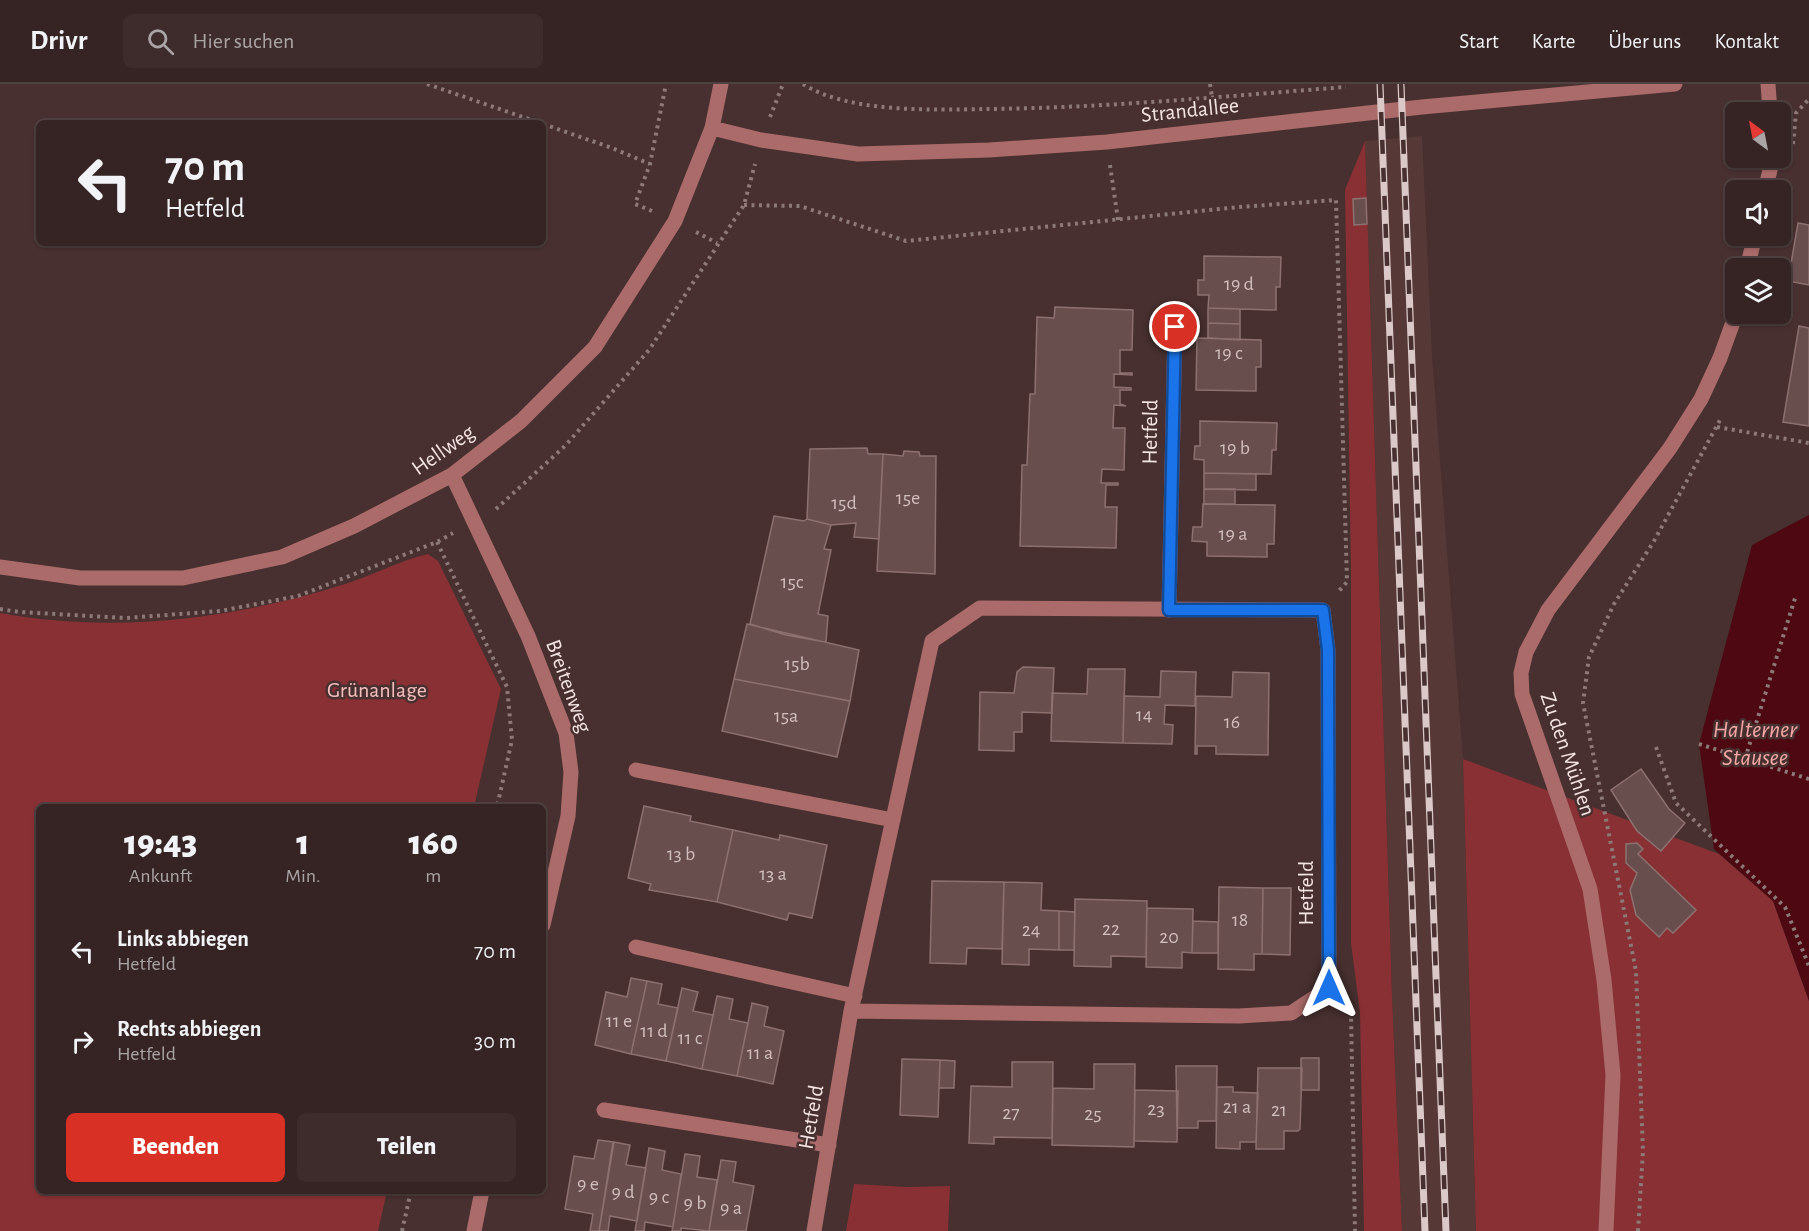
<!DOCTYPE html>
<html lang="de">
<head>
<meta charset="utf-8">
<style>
  body { margin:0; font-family:"Alegreya Sans",sans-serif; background:#3d2c2b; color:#f1f3f6; height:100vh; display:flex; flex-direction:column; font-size:22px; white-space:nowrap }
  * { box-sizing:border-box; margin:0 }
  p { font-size:20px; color:#aaa4a6 }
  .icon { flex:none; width:33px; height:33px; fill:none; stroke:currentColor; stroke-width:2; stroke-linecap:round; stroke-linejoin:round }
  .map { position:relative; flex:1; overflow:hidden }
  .sheet { position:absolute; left:36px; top:720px; width:510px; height:390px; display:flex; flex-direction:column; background:#352423; border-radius:9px; box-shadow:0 2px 4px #0004,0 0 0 2px #4f4141 }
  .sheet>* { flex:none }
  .banner { position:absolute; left:36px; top:36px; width:510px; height:126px; border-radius:9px; box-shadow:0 2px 4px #0004,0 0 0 2px #4f4141; background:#352423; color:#f1f3f6; overflow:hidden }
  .needle { width:39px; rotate:328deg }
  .tools { position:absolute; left:1725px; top:18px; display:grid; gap:12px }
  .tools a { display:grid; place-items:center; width:66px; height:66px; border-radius:9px; background:#352423; box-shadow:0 2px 4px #0004,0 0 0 2px #4f4141; font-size:30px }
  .pin { position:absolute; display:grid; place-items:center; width:51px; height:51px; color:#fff; margin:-26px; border:3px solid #fff; border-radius:50%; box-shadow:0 2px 6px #0007 }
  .me { position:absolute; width:66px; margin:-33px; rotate:0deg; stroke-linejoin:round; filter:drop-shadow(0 0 4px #0008) }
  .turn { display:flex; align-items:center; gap:21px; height:126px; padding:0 30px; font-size:27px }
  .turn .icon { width:78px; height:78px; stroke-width:2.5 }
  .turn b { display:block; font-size:42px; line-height:51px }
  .eta { display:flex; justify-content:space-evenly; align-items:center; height:102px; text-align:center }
  .eta b { font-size:36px; font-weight:800; line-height:42px }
  .primary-button { display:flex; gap:12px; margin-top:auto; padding:12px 30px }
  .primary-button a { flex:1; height:69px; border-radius:9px; background:#d93025; color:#fff; font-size:24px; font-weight:800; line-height:69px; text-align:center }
  .primary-button a+a { background:#3d2c2b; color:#f1f3f6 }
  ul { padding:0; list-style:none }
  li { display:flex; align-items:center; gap:18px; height:90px; padding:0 30px }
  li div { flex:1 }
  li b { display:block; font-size:22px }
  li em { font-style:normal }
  header { display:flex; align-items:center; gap:36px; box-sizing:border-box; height:84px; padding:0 30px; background:#352423; border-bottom:2px solid #4f4141 }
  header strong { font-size:28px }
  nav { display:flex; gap:33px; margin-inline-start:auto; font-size:21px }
  .search { width:420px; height:54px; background:#3d2c2b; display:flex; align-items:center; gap:15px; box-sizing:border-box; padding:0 21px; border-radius:9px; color:#aaa4a6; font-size:22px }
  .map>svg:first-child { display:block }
  .built { fill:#563837 }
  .green { fill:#883034 }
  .water { fill:#4d0811 }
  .building { fill:#684e4d; stroke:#8d7170; stroke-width:1.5 }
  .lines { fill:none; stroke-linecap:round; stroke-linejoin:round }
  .path { stroke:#8d7978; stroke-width:4; stroke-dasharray:3 4.5; stroke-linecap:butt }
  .minor { stroke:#ab6b6a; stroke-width:15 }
  .rail-casing { stroke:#dac9c8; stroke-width:7 }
  .rail { stroke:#47302f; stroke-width:4.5; stroke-dasharray:14; stroke-linecap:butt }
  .route-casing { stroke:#114b97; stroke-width:15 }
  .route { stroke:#1a73e8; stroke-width:10 }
  .labels { text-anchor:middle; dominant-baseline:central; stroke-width:5; stroke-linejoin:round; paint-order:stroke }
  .number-label { font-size:20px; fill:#d1bebe }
  .street-label { font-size:22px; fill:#f4e4e3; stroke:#47302f }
  .park-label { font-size:22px; fill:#f4bfbd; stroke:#47302f }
  .water-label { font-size:24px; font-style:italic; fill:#f5a7a5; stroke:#47302f }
</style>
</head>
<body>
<header>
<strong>Drivr</strong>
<div class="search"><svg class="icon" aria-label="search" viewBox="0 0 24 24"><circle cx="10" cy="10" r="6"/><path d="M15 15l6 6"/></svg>Hier suchen</div>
<nav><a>Start</a><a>Karte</a><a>Über uns</a><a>Kontakt</a></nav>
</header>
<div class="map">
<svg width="1809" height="1147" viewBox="0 0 1809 1147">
  <rect width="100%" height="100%" fill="#47302f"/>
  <path class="built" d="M1422 52 1432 272 1463 675 1476 1147H1402L1392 912 1365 57Z"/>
  <path class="green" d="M1365 57 1392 912 1402 1147H1364L1360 929 1351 859V490L1345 106Z
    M428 470 438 477 501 605 474 723H39V1107H387L378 1147H0V529C114 550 233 535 342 501 372 492 398 477 428 470Z
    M1463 675 1719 770 1773 817 1809 917V1147H1476Z
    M854 1100 907 1103 950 1102 948 1147H846Z"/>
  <path class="water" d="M1809 431V917L1773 817 1714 765 1699 660 1752 461Z"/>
  <path class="building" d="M1366 114 1367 140 1354 141 1353 115Z
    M1798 139 1809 141V201L1788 197Z
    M1204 172 1281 173 1280 203H1276V226L1208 224 1209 211H1198V196H1204Z
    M1055 223 1133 226 1132 266H1120V289H1132V291L1114 290V303L1131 304V306H1120V320L1126 322 1114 321 1113 344H1125L1124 386 1102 385 1101 399H1118V401H1106L1105 423H1117L1116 464 1020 462 1022 381H1027L1030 310H1035L1037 233 1054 234Z
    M1208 224 1240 225V240L1208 239Z
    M1208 239 1240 240V256L1208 254Z
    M1799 242 1809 244V342L1783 338Z
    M1197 254 1261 256V283H1256V307L1196 306Z
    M1200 337 1277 339 1276 366H1272L1271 390 1204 389V376L1194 375 1195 362H1200Z
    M867 364 868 370H883L879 455 854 453 856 439 831 441 807 435 810 365Z
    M904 367 919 368 920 372H936L935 490 877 487 883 370 903 372Z
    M1204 389 1256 390V406L1204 405Z
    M1204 405H1235V420H1204Z
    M1203 420 1275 421 1274 460H1267V473L1207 472V458L1192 457 1193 443H1202Z
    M774 432 804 437 807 435 831 441 824 465 831 466 818 530 828 532 826 558 786 551 750 540Z
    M747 540 859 566 850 617 734 595Z
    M1023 583 1054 584 1052 629 1022 628V648H1014V667L979 666 980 608 1014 609 1017 588Z
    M1088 585H1125L1123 659 1051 657 1052 609 1087 610Z
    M1161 587 1196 588 1195 622 1165 621 1164 640 1173 641 1172 660 1123 659 1124 612 1160 613Z
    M1233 588 1269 589 1268 671 1216 670V662H1197V670H1195L1196 612 1232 613Z
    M734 595 850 617 837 673 722 647Z
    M1641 685 1669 725 1685 739 1661 767 1637 747 1611 706Z
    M644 722 691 732 690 737 733 746 717 818 649 806 651 800 628 794Z
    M733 746 779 756 780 751 827 761 812 834 789 829 787 836 717 818Z
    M1637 759 1643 765 1638 770 1696 826 1673 849 1667 844 1659 853 1636 831 1630 806 1637 789 1626 779V760Z
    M932 797 1004 798 1002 865 967 864 966 880 930 879Z
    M1004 798 1042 799 1041 826 1059 827V866L1029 865V881L1002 880Z
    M1219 803 1263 804 1262 870H1254V886L1218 885Z
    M1263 804H1291L1290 871 1262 870Z
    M1075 815 1147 817 1146 873 1111 872V883L1074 882Z
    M1147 824 1193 825 1192 869 1182 868V884L1146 883Z
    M1059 827 1075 828 1074 866H1059Z
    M1193 837 1218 838V869H1192Z
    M631 894 647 897 631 970 595 961 606 908 627 913Z
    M647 897 662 900 658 920 678 924 666 977 631 970Z
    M682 904 698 908 693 927 713 931 702 985 666 977Z
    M717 912 733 915 729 935 748 939 737 992 702 985Z
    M752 919 768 923 764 942 784 947 773 1000 737 992Z
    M1301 974H1319V1006H1301Z
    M902 975 940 976 938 1033 900 1031Z
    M940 976 955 977 954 1004H939Z
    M1012 978H1053L1052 1054 994 1053V1060L969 1059 971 1002 1012 1003Z
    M1094 980H1135L1134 1063 1052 1061 1053 1004 1094 1005Z
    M1176 982H1217L1216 1037H1198V1044H1177Z
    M1258 984H1302L1300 1045 1298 1047H1284V1065H1256Z
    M1217 1003H1233V1008L1258 1009 1256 1058H1240V1065L1216 1064Z
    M1135 1006 1178 1007 1177 1058 1134 1057Z
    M598 1056 613 1058 599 1147H590L593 1130 565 1125 574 1072 594 1075Z
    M614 1058 630 1061 626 1081 646 1084 637 1137 610 1132 608 1147H599Z
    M649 1064 665 1067 662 1086 681 1090 673 1143 645 1138 644 1147H635Z
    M685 1070 700 1072 697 1093 717 1096 709 1147 681 1144V1147H672Z
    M721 1076 736 1078 733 1098 754 1102 746 1147H709Z"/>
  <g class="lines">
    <path class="path" d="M427 0 540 39
      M803 0C848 29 932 26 986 25 1106 24 1226 12 1346 3
      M1210 0 1212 13
      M770 33 783 0
      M543 40 612 64 650 80
      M1793 60 1796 29 1809 15
      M1110 81 1118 136
      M744 121 800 122 906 157 1239 123 1336 116 1347 498 1339 507
      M652 127 635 120 650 80 666 0
      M696 148 717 159
      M1717 343 1809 359
      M496 425 565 362 649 266 744 121 755 80
      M437 458 507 603 512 656 497 723
      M0 525 19 528 126 534 220 527 298 512 437 458 453 449
      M1699 660 1809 695
      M1656 663 1676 719 1785 823 1809 882
      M1745 675 1796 511
      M1345 922 1351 929 1355 1147
      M402 1147 411 1107
      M1638 1147 1643 1067 1636 887 1583 619 1589 573 1614 520 1654 457 1720 336"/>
    <path class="minor" d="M1768 0 1770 28
      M712 44 761 56 858 70 989 66 1107 58 1422 23 1675 0
      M1765 106 1773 74
      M1747 184 1755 152
      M452 391 528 552 566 649 571 688 568 732 543 841
      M0 483 80 494H183L282 473 354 442 452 391 521 337 595 263 675 137 712 44 721 0
      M1169 526 1175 243
      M636 686 893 736
      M636 863 855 912
      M604 1026 829 1061
      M474 1147 482 1107
      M814 1147 851 927 932 557 980 524 1323 526 1328 566 1329 904 1291 929 1239 932 851 927
      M1606 1147 1613 991 1604 896 1590 805 1522 610 1521 589 1526 568 1548 526 1670 364 1701 315 1720 274 1736 230"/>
    <g class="rail-casing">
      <path id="rail" d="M1380 0 1425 1147
        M1401 0 1446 1147"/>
    </g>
    <use href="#rail" class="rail"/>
  </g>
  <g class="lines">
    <g class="route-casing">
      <path id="route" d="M1175 243 1169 526H1323L1328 566 1329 904"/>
    </g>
    <use href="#route" class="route"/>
  </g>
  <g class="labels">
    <g class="number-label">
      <text x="1239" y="200">19 d</text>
      <text x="1229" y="269">19 c</text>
      <text x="1235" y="364">19 b</text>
      <text x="908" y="414">15e</text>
      <text x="844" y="419">15d</text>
      <text x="1233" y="450">19 a</text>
      <text x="792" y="498">15c</text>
      <text x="797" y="580">15b</text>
      <text x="1144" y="631">14</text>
      <text x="786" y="632">15a</text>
      <text x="1232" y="638">16</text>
      <text x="681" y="770">13 b</text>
      <text x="773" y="790">13 a</text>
      <text x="1240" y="836">18</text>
      <text x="1111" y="845">22</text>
      <text x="1031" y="846">24</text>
      <text x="1169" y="853">20</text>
      <text x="619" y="937">11 e</text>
      <text x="654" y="947">11 d</text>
      <text x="690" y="954">11 c</text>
      <text x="760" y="969">11 a</text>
      <text x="1237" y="1023">21 a</text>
      <text x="1156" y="1025">23</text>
      <text x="1279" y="1026">21</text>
      <text x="1011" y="1029">27</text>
      <text x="1093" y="1030">25</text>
      <text x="588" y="1100">9 e</text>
      <text x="623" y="1108">9 d</text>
      <text x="659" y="1113">9 c</text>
      <text x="695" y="1119">9 b</text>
      <text x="731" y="1124">9 a</text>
    </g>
    <g class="street-label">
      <text transform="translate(1190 26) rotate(-6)">Strandallee</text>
      <text transform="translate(1150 348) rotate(-89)">Hetfeld</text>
      <text transform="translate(443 366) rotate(-35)">Hellweg</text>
      <text transform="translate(569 602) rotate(70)">Breitenweg</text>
      <text transform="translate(1568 670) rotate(71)">Zu den Mühlen</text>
      <text transform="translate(1306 809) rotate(-90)">Hetfeld</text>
      <text transform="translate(811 1033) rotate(-80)">Hetfeld</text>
    </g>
    <g class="park-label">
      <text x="377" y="606">Grünanlage</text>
    </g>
    <g class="water-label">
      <text x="1755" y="646">Halterner<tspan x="1755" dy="28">Stausee</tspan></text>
    </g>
  </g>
</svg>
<div class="tools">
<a><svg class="needle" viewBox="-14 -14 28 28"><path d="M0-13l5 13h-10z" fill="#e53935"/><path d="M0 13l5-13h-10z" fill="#aaa4a6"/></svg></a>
<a><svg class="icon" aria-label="sound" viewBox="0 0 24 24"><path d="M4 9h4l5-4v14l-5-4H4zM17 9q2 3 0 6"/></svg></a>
<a><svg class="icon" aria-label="layers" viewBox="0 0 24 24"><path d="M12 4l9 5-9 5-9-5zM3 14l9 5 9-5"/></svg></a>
</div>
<div class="pin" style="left:1175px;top:243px;background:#d93025"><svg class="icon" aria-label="arrive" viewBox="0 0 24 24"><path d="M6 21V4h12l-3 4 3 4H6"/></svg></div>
<svg class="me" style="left:1329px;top:904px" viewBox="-20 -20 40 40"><path d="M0-17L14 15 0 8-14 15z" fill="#1a73e8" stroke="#fff" stroke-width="4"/></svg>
<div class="banner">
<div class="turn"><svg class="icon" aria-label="left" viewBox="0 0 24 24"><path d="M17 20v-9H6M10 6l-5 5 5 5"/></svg><div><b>70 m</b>Hetfeld</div></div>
</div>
<section class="sheet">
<div class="eta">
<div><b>19:43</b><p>Ankunft</p></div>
<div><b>1</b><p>Min.</p></div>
<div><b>160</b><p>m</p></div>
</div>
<ul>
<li><svg class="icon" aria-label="left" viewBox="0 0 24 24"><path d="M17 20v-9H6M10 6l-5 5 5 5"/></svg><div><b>Links abbiegen</b><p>Hetfeld</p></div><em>70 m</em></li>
<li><svg class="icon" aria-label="right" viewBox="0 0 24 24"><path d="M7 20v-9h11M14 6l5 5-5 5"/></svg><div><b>Rechts abbiegen</b><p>Hetfeld</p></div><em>30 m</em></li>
</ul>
<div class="primary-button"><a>Beenden</a><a>Teilen</a></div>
</section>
</div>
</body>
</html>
